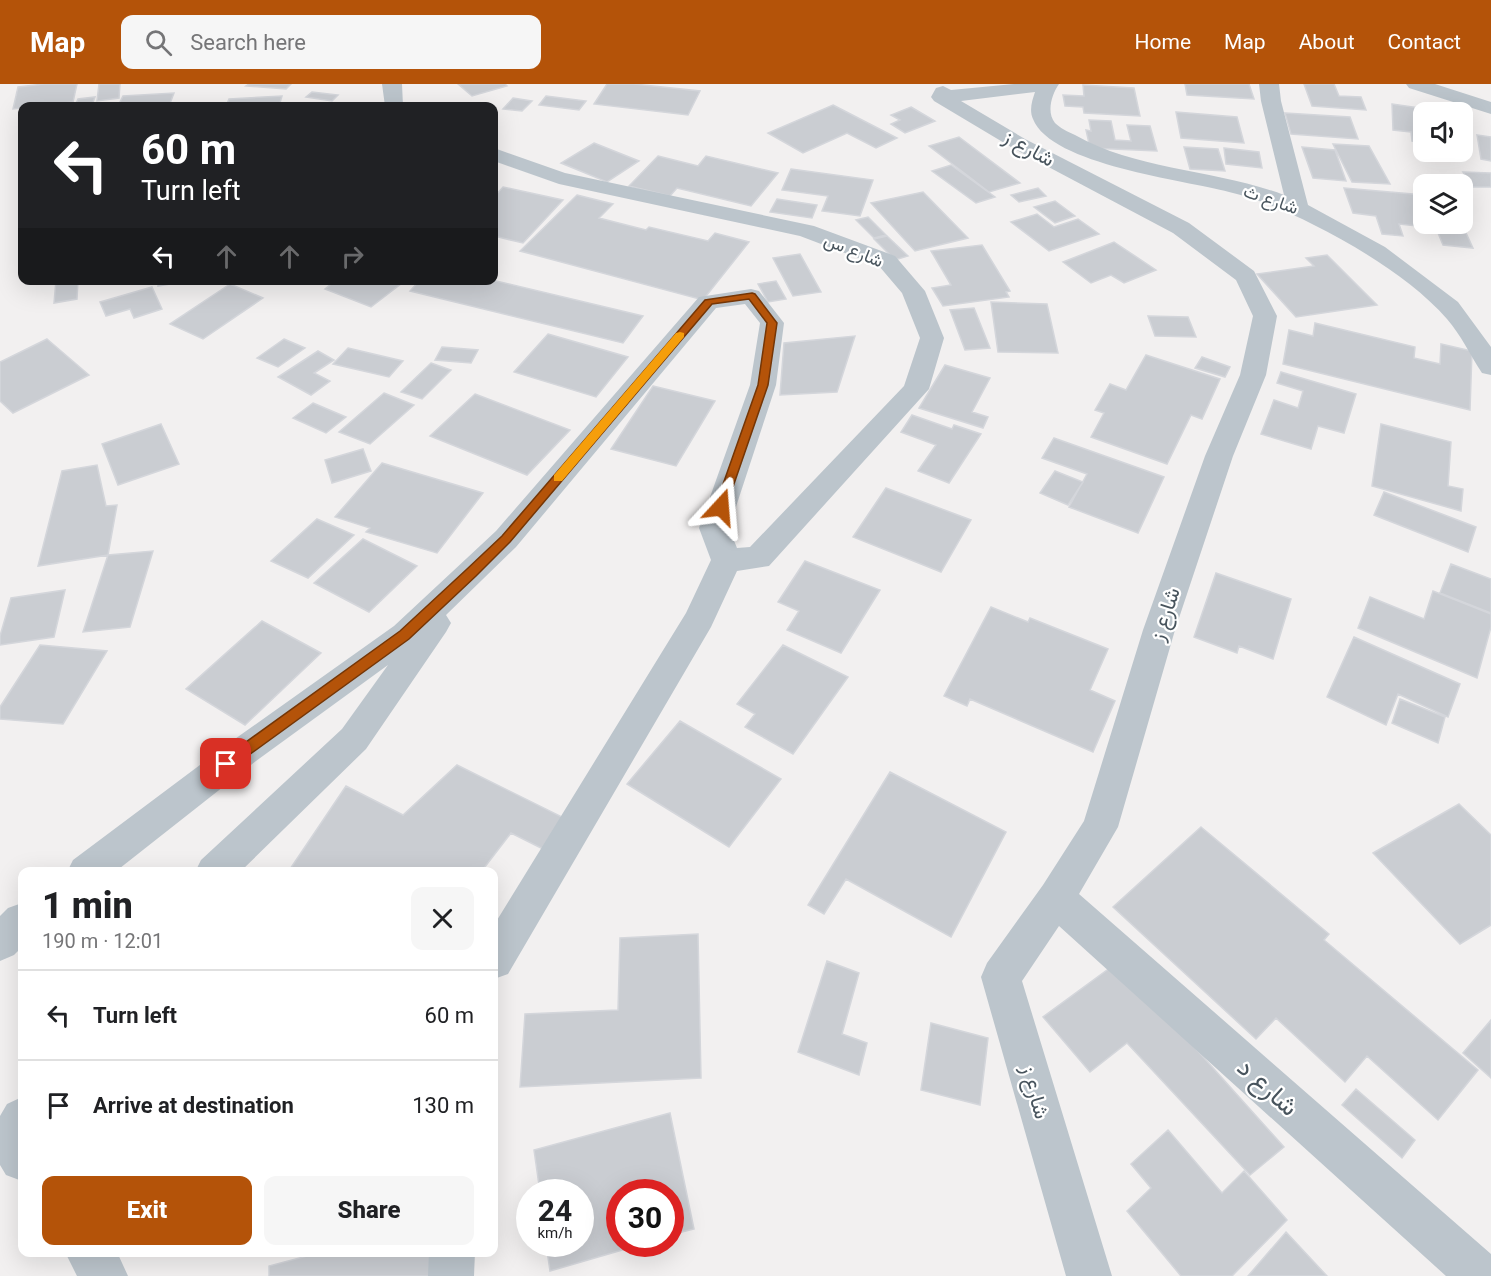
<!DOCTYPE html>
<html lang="en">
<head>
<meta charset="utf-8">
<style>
  body { margin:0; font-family:Roboto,Vazirmatn,sans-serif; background:#f6f6f6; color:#202124; height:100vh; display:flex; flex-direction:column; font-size:22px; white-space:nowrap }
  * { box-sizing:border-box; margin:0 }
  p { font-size:20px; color:#757577 }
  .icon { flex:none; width:33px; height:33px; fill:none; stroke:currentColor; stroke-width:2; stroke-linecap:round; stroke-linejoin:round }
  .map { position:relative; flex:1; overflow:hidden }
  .panel { position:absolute; left:18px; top:783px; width:480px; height:390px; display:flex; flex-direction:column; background:#fff; border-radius:12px; box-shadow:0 6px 24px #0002 }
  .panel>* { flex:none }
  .hud { position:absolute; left:18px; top:18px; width:480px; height:183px; border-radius:12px; box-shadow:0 6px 24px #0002; background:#202124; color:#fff; overflow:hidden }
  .controls { position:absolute; left:1413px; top:18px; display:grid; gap:12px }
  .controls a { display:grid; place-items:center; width:60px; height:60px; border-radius:12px; background:#fff; box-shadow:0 6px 24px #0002; font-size:30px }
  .speed { position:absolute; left:516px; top:1095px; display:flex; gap:12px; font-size:30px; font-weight:700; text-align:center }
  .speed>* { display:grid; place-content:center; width:78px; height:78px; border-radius:50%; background:#fff; box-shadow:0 6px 24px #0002; line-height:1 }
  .speed small { font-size:15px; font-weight:400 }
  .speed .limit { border:9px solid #d22; background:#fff; color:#111 }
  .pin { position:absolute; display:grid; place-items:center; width:51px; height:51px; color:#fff; margin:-26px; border-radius:12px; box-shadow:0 3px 9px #0006 }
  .me { position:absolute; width:66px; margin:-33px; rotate:19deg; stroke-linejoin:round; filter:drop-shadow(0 0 4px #0008) }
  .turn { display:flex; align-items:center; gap:21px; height:126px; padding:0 24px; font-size:27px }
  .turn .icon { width:78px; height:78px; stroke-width:2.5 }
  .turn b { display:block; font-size:42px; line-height:51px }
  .lanes { display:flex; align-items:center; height:57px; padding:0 24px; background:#0003; justify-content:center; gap:30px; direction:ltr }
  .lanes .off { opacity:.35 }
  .round { display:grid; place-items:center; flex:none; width:63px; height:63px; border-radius:12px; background:#f6f6f6 }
  .summary { display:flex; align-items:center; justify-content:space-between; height:102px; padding:0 24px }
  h1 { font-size:36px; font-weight:800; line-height:45px }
  .primary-button { display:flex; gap:12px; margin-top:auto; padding:12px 24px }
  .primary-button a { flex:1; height:69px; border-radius:12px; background:#b45309; color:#fff; font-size:24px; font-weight:800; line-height:69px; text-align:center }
  .primary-button a+a { background:#f6f6f6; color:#202124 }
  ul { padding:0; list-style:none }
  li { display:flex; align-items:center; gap:18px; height:90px; padding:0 24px; border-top:2px solid #e0e0e0 }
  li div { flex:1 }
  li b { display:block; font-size:22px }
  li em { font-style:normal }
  header { display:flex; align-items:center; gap:36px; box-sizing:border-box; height:84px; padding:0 30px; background:#b45309; color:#fff }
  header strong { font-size:28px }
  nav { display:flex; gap:33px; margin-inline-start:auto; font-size:21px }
  .search { width:420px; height:54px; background:#f6f6f6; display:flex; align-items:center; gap:15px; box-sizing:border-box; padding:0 21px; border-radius:12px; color:#757577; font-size:22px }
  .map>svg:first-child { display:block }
  .building { fill:#cacdd2; stroke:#d4d6db; stroke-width:1.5 }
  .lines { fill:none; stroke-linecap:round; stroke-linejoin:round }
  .minor { fill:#bcc5cc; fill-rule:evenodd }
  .route { fill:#b45309; stroke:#753606; stroke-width:1.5 }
  .slow { fill:#f59e0b }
  .labels { text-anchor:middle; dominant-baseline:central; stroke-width:4.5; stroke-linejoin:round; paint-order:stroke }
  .far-street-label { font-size:18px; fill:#48545d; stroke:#fff }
  .street-label { font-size:21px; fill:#48545d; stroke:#fff }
  .near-street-label { font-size:26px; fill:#48545d; stroke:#fff }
</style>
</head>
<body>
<header>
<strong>Map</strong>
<div class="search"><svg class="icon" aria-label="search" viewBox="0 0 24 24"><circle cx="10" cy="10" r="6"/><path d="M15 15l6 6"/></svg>Search here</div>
<nav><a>Home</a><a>Map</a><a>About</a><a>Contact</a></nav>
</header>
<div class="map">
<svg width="1491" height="1192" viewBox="0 0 1491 1192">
  <rect width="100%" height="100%" fill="#f2f0f0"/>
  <path class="building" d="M44 0H77L73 18 13 25 18 3Z
    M99 0H120L119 14 97 17Z
    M249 0H291L286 5 246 2Z
    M458 0H505L507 2 472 12Z
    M607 0H634L700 7 688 31 594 20Z
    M1185 0H1249L1254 15 1187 11Z
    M1304 0H1334L1339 12 1361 13 1366 26 1312 22Z
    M1083 1 1134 4 1140 32 1084 29 1083 23 1065 22 1063 11 1084 12Z
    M312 8 338 11 332 17 306 13Z
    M174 9 169 22H118L123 12Z
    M282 12 279 22H226L229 15Z
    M546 12 586 17 579 26 539 21Z
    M95 13 92 21 107 19 106 22H75L78 15Z
    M513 14 532 17 522 27 503 25Z
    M1392 20 1447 28H1424V59L1412 57 1411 48 1393 46Z
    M833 21 897 54 876 64 847 49 803 69 768 49Z
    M911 23 935 37 905 49 891 40 900 36 891 31Z
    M1176 28 1237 33 1244 59 1181 54Z
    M1285 29 1350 33 1358 55 1291 50Z
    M1089 36 1111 37 1115 56 1131 57 1127 41 1150 42 1157 67 1090 64 1086 46 1091 47Z
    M1477 51 1491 53V77L1481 75Z
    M959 53 1020 99 989 108 929 62Z
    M594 59 639 77 607 98 561 79Z
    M1333 60 1369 62 1390 100 1352 98Z
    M1184 63 1218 65 1225 87 1190 85Z
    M1302 63 1335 66 1346 97 1313 94Z
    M1224 64 1259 68 1262 84 1226 80Z
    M658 72 698 82 706 72 778 89 751 122 677 104 670 112 629 102Z
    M951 81 995 113 976 119 932 87Z
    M791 85 873 96 860 132 822 127 828 112 782 106Z
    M1463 88 1491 89V103H1473Z
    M503 103 563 116 523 159 494 152V113Z
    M1038 104 1046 112 1019 118 1011 111Z
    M1344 104 1424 111V140H1462L1473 164 1443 161 1436 144 1399 140 1403 152 1382 150 1376 132 1353 129Z
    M923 108 968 154 915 167 871 119Z
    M577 111 613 120 599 134 646 146 649 143 708 157 715 149 749 158 703 216 520 167Z
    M777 115 817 121 812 134 770 128Z
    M1055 117 1075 132 1055 139 1034 123Z
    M1037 130 1054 143 1078 135 1099 150 1049 167 1011 138Z
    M868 133 886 151 874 154 856 136Z
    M887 152 908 172 895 176 874 155Z
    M1114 158 1156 186 1124 199 1111 191 1091 199 1063 178Z
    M982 161 1010 207 1006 208 1009 213 943 222 932 204 951 201 931 167Z
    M800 170 821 208 793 212 773 174Z
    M1327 171 1377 221 1296 233 1257 190 1314 182 1306 174Z
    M56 196H78L77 215 54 219Z
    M158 196H193L158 202Z
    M336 196H406L371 223 325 205Z
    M420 196H492L643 232 623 259 410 207Z
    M776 197 786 215 768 218 758 200Z
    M230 200 263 214 203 255 170 240Z
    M152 203 162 225 134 234 130 225 106 232 100 218Z
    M991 218 1047 220 1058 269 998 268Z
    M974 224 990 264 965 266 950 226Z
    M1148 232 1188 233 1196 253 1155 252Z
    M1315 239 1415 263 1414 274 1440 280 1441 260 1472 267 1470 326 1283 280 1289 246 1313 252Z
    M548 250 628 273 596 313 514 288Z
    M855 252 837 308 780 311 784 259Z
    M47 255 89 291 13 329 0 317V278Z
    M284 255 305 264 278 283 257 274Z
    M442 263 478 266 471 279 435 276Z
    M348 264 403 277 389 293 333 280Z
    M318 267 334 276 314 289 330 297 311 311 278 293Z
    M1146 271 1220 295 1202 335 1191 331 1167 380 1091 353 1104 329 1095 326 1110 300 1126 306Z
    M1202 273 1230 283 1225 293 1195 284Z
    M431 279 451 286 422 315 401 308Z
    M945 281 990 294 972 328 988 333 983 344 919 324Z
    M1281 288 1356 310 1344 349 1318 342 1311 365 1261 350 1274 316 1298 324 1303 307 1277 299Z
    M653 302 715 317 676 382 611 365Z
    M384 309 414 321 370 360 339 348Z
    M475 310 570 346 527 391 430 352Z
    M313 319 346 333 326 349 293 334Z
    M912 331 952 345 954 341 981 350 949 399 918 387 936 361 901 348Z
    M161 340 179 380 118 401 102 360Z
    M1381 340 1451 358 1448 402 1463 405 1461 427 1372 402Z
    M1054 354 1164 393 1138 449 1069 423 1087 390 1042 374Z
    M363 365 371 387 332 399 325 376Z
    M382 379 483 409 437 469 366 448 370 444 335 433Z
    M97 381 106 422 117 421 108 471 38 482 62 387Z
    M1055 387 1083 398 1068 421 1040 409Z
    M886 404 971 436 941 488 853 453Z
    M1384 408 1476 443 1468 468 1374 431Z
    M317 435 354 451 308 494 271 477Z
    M363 455 417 482 369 528 314 499Z
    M153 467 130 543 83 548 108 471Z
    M805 477 880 506 841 569 787 546 799 527 778 518Z
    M1451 480 1491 495V529L1440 509Z
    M1216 489 1291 515 1273 575 1239 562 1237 569 1194 553Z
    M65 506 54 553 0 561V552L11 514Z
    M1433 507 1491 530V543L1477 594 1358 544 1370 513 1424 535Z
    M991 523 1028 538 1030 534 1108 565 1090 606 1115 617 1093 668 970 615 967 622 944 612Z
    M262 537 321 569 245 641 186 605Z
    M1354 553 1460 600 1448 633 1398 610 1386 641 1327 613Z
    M40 561 107 567 63 640 0 635V623Z
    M783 561 848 593 793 670 745 643 755 630 737 620Z
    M1400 615 1445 633 1438 659 1392 639Z
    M680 637 781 695 729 763 627 700Z
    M457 681 570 737 549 768 511 749 481 788H288L346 702 403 731Z
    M890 688 1006 748 951 853 846 795 824 830 808 821Z
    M1459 720 1491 751V841L1460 860 1373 769Z
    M1201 743 1329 850 1324 856 1478 986 1438 1036 1367 972 1345 998 1276 934 1256 955 1113 823Z
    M698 850 701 994 520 1003 525 930 618 926 620 854Z
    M827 877 859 889 842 950 867 959 859 991 798 968Z
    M1118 878 1284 1063 1250 1091 1127 959 1090 988 1043 933Z
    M1491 936V994L1463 969Z
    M931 939 988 954 980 1021 921 1006Z
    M1356 1005 1415 1056 1402 1074 1342 1021Z
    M670 1029 694 1145 670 1151V1108H620V1160H643L550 1187 546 1160H580V1108H540L534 1066Z
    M1168 1046 1222 1109 1244 1087 1287 1136 1232 1192H1181L1127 1127 1151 1104 1131 1080Z
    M1286 1148 1327 1192H1248Z
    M322 1168H436L437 1192H269V1182Z"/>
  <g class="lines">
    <path class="minor" d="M382 0H402L403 22H385Z
      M1014 0H1059C1052 10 1046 28 1055 39 1060 44 1068 48 1075 51 1139 87 1215 85 1284 111L1261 17 1259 0H1279L1281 17 1308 121 1385 163 1458 218 1491 263V291L1482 289C1470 271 1461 251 1447 235 1414 197 1358 163 1314 141 1287 127 1258 115 1229 108 1185 96 1051 81 1033 35 1029 26 1032 17 1035 8L961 17 1025 55 1189 139 1254 187 1277 232 1266 291 1233 372 1175 546 1118 743 1079 810 1491 1170V1192H1446L1059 842 1022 897 1112 1192H1066L981 893 987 879 1043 801 1084 737 1143 546 1205 372 1240 291 1253 232 1236 196 1173 149 1011 63 934 17 931 13 936 4 943 2 951 6Z
      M1406 0H1435L1491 18V30L1409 4Z
      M494 64 565 89 814 142 895 172 925 207 944 254 929 305 769 482 737 487 711 543 508 890 494 895V841L686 529 711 476 699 444 750 301 760 239 745 220 716 224 516 463 446 531 451 539 446 548 366 665 240 788H195L201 776 342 645 388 581 256 677 115 788H67L73 776 232 657 394 542 496 447 699 213 751 205 759 207 784 239 776 301 729 444 737 464 750 463 904 302 920 254 902 209 879 182 800 152 559 100 494 77Z
      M22 819V863L14 871 0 877V832L8 824Z
      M22 1013V1097L6 1091 0 1081V1032L7 1020Z
      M65 1168H117L128 1192H77Z
      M429 1168H475L474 1192H428Z"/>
  </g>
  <path class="route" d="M752 209 755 210 777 239 768 301 725 426H717L715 423 758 301 767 239 749 215 712 220 510 458 476 492 409 555 231 684 226 686 221 684 219 680 221 676 400 547 467 485 502 452 705 216Z"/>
  <path class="slow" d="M680 248 684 249V253L562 397H554V391L676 249Z"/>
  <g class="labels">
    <g class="far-street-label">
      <text transform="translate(1271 115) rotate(19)">شارع ث</text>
      <text transform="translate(854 166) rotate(22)">شارع ﺱ</text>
    </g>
    <g class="street-label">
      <text transform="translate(1029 64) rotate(29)">شارع ﺯ</text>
      <text transform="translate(1165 530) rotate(-72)">شارع ﺯ</text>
      <text transform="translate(1035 1008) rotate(74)">شارع ﺯ</text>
    </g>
    <g class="near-street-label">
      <text transform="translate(1268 1003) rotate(42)">شارع ﺩ</text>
    </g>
  </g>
</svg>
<div class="controls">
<a><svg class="icon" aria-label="sound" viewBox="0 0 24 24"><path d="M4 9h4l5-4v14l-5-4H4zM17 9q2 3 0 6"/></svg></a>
<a><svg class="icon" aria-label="layers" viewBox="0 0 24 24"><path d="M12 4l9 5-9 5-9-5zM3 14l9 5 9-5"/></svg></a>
</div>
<div class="speed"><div>24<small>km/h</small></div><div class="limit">30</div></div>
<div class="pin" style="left:226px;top:680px;background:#d93025"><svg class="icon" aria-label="arrive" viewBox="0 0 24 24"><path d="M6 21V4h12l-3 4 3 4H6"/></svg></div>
<svg class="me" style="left:721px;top:423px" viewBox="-20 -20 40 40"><path d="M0-17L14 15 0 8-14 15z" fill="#b45309" stroke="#fff" stroke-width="4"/></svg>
<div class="hud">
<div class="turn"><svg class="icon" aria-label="left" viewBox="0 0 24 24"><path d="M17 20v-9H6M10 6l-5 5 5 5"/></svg><div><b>60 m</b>Turn left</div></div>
<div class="lanes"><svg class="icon" aria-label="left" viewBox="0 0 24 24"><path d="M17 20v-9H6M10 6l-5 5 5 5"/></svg><svg class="icon off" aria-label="ahead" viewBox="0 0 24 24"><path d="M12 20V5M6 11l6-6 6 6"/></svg><svg class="icon off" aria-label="ahead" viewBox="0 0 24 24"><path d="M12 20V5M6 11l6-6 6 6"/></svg><svg class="icon off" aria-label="right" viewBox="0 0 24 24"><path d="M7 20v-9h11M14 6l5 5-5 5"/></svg></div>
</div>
<section class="panel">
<div class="summary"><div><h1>1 min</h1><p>190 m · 12:01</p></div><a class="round"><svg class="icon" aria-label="close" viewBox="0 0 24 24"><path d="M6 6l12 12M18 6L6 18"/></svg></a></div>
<ul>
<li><svg class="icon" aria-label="left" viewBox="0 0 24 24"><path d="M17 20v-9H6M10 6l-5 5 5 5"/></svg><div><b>Turn left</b></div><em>60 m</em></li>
<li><svg class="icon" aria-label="arrive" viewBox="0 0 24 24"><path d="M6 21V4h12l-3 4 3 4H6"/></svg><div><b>Arrive at destination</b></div><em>130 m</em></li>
</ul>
<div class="primary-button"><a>Exit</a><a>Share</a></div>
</section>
</div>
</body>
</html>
